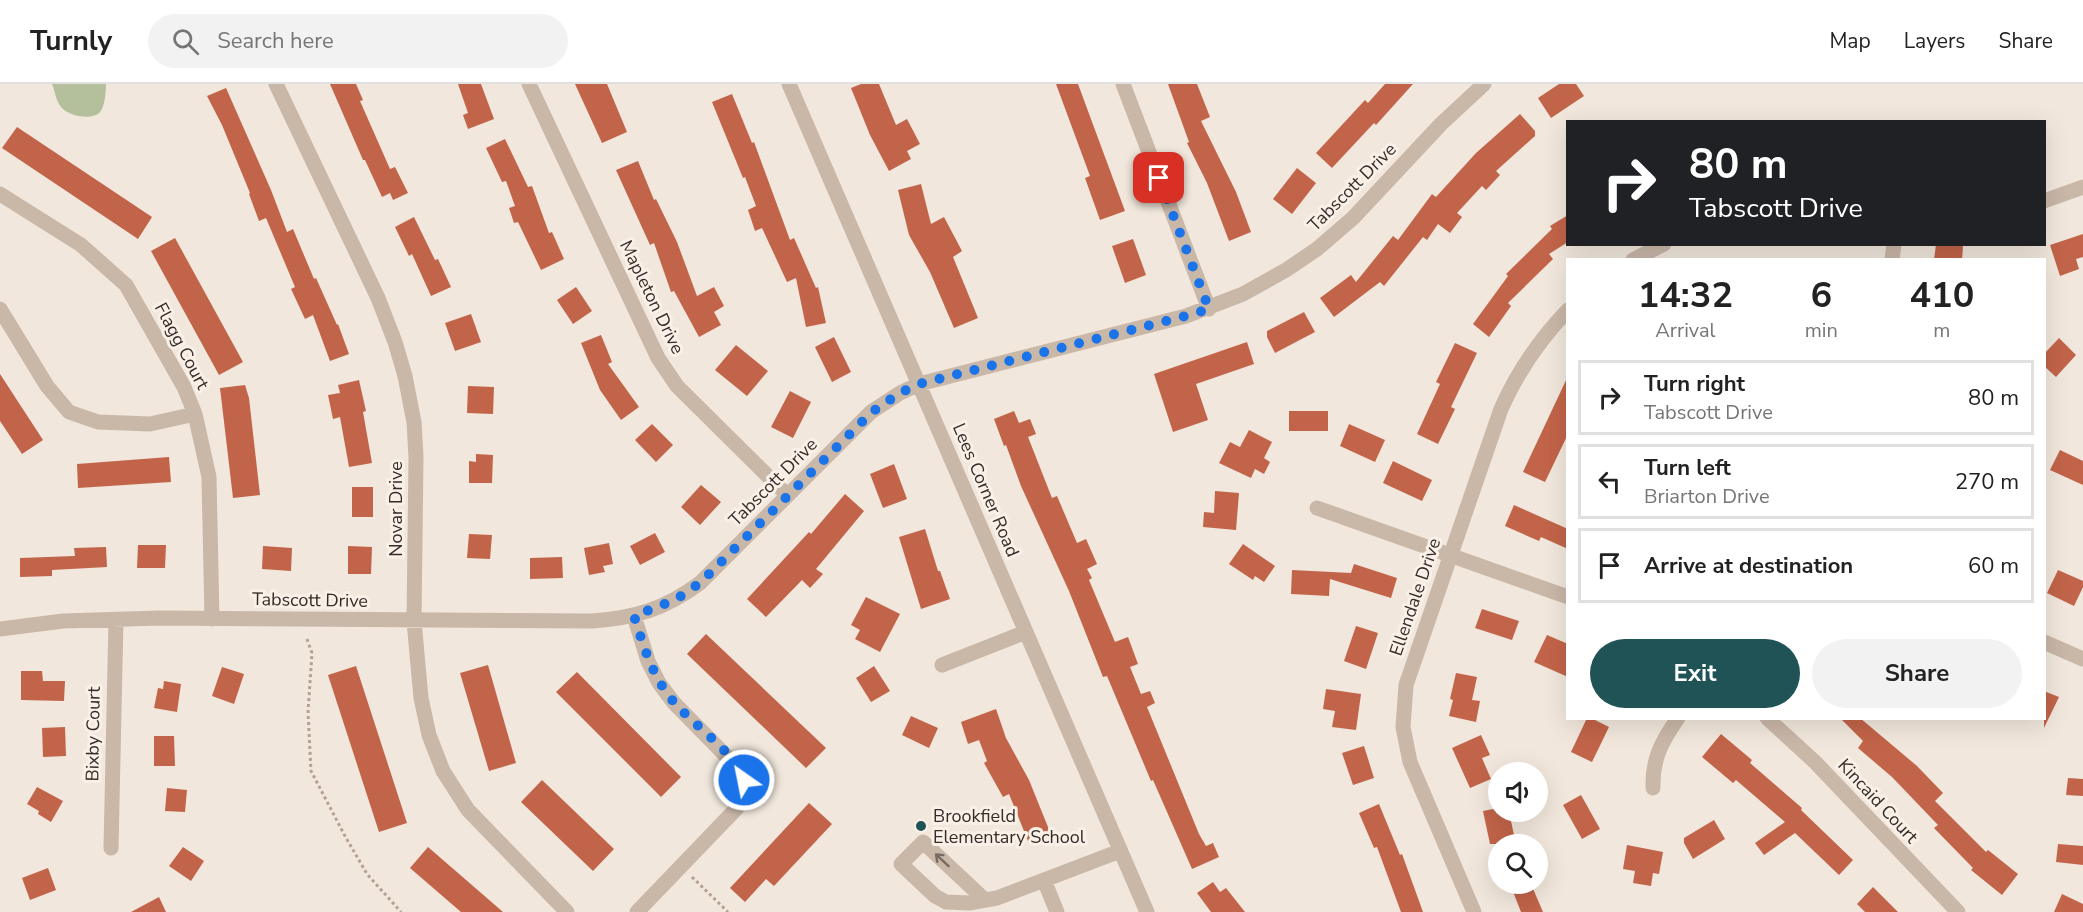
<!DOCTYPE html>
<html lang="en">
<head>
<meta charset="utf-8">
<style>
  body { margin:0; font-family:"Nunito Sans",sans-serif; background:#f2f2f2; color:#222; height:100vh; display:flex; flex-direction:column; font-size:22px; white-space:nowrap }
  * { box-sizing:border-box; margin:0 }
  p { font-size:20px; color:#767676 }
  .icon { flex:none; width:33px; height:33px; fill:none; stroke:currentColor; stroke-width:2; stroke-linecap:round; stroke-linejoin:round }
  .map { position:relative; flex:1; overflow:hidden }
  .side { position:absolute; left:1566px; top:174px; width:480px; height:462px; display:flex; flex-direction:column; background:#fff; border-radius:0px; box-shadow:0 6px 24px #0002 }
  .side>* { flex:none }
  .banner { position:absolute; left:1566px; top:36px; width:480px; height:126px; border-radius:0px; box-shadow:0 6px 24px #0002; background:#202124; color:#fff; overflow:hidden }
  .fabs { position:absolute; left:1488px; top:678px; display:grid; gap:12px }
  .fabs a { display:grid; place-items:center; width:60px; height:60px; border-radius:50%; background:#fff; box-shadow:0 6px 24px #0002; font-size:30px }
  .pin { position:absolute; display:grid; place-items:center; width:51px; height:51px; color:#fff; margin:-26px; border-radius:12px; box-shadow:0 3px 9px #0006 }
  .me { position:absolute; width:66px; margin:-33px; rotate:327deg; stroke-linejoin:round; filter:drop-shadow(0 0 4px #0008) }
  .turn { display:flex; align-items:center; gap:21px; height:126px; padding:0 24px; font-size:27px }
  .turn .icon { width:78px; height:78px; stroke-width:2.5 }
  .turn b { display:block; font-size:42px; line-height:51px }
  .eta { display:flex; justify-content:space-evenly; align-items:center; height:102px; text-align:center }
  .eta b { font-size:36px; font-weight:700; line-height:42px }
  .primary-button { display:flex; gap:12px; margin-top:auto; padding:12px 24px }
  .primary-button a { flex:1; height:69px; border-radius:36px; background:#1f5356; color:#fff; font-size:24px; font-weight:700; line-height:69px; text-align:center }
  .primary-button a+a { background:#f2f2f2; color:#222 }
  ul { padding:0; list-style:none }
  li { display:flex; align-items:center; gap:18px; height:75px; margin:0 12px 9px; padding:0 12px; border:3px solid #e0e0e0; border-radius:0px }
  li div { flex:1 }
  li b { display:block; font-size:22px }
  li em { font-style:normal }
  header { display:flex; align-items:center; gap:36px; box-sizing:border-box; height:84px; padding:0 30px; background:#fff; border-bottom:2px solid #e0e0e0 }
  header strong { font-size:28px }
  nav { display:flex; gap:33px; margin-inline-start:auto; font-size:21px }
  .search { width:420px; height:54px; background:#f2f2f2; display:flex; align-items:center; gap:15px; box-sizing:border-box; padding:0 21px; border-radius:33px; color:#767676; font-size:22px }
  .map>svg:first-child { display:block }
  .green { fill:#b4c09c }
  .building { fill:#c26449 }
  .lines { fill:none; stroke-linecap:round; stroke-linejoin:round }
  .path { stroke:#b5a192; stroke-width:3; stroke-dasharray:3 3; stroke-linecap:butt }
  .minor { stroke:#c9b7a8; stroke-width:15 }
  .oneway { stroke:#786b62 }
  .route { stroke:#1a73e8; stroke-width:10; stroke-dasharray:0 18 }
  .poi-dot { fill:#1f5356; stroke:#f9f1e8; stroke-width:2 }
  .labels { text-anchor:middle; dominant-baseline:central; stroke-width:6; stroke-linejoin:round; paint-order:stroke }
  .street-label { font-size:18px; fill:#362c28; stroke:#f9f1e8 }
  .poi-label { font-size:18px; fill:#362c28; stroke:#f9f1e8; text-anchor:start }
</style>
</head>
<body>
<header>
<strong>Turnly</strong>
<div class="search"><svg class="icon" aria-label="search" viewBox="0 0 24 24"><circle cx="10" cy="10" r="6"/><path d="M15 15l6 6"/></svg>Search here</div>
<nav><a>Map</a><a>Layers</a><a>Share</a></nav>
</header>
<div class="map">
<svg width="2083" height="828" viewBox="0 0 2083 828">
  <rect width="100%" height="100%" fill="#f1e7dc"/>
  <path class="green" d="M52 0H106C106 8 105 22 100 28 92 37 68 32 61 23 56 17 55 7 52 0Z"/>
  <path class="building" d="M330 0H356L363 16 360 17 390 85 395 83 408 109 393 116 390 109 382 113 365 76H363Z
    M458 0H481L494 35 468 45 463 31 468 29Z
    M575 0H607L627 48 602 59Z
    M861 0H879L896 41 907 35 920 60 907 67 911 75 889 87 870 51 851 4Z
    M1056 0H1078L1125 127 1100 136 1085 94 1090 92Z
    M1168 0H1197L1210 33 1201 37 1236 108 1251 148 1229 157 1207 99 1187 59 1189 58Z
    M1385 0H1413L1376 41 1374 39 1332 84 1316 69 1365 16 1368 19Z
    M1559 0H1576L1584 12 1551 34 1538 14Z
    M226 4 271 106 287 148 293 145 314 195 316 194 337 241 338 240 349 270 330 277 313 231 305 235 291 205 295 203 266 134 259 137 249 110 250 109 222 41 207 12Z
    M732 10 752 59 754 58 790 156 794 154 816 204 818 203 826 239 806 243 796 194 787 198 762 144 755 147 748 126 756 122 745 93 743 94 712 18Z
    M1520 30 1535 47V52L1496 87 1500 91 1486 106 1482 102 1457 129 1462 133 1450 149 1438 140 1427 156 1423 153 1384 202 1380 198 1334 233 1320 214 1351 191 1356 198 1393 152 1398 156 1432 110 1436 113 1476 69Z
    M17 43 152 133 138 155 2 64Z
    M505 55 528 103 532 102 549 149 552 148 564 175 541 186 518 138 514 139 509 124 515 122 506 97 502 98 486 64Z
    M638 77 654 116 656 115 677 158 697 212 714 203 724 222 714 228 721 241 699 253 674 207 671 208 654 159 650 161 616 86Z
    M1297 84 1316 99 1292 130 1273 115Z
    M921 100 931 140 944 133 962 167 953 173 978 234 954 244 930 188 909 151 898 106Z
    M1568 131V158L1549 170 1553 175 1508 219 1511 222 1489 253 1473 240 1508 192 1506 190 1552 145 1550 142Z
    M414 133 435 176 438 175 451 203 431 212 412 170 409 172 395 143Z
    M2083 150V173L2076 175 2079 185 2060 192 2050 161Z
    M175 154 243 278 219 291 151 167Z
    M1133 155 1146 191 1125 199 1112 162Z
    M1936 160 1963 162 1962 176H1934Z
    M576 203 592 227 573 240 557 216Z
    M1304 228 1315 248 1275 269 1267 253V247Z
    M471 230 481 258 455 267 445 239Z
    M601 251 612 278 608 280 639 323 621 336 600 306 581 259Z
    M834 253 851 288 832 298 815 263Z
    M2059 254 2076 271 2056 293 2044 282V270Z
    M1247 258 1254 280 1196 300 1208 336 1173 348 1154 290Z
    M1455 259 1477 269 1451 323 1455 325 1438 360 1417 350 1440 300 1436 298Z
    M736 261 768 287 747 312 715 286Z
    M0 290 43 356 22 370 0 337Z
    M1568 292V350L1545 398 1523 388Z
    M359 296 366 327 363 328 372 379 349 383 340 333 333 335 328 311 340 309 338 301Z
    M245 301 249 314 260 411 233 414 220 304Z
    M468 302 494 303 493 330 467 329Z
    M790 307 811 318 793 354 771 343Z
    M1014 327 1019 339 1030 335 1036 350 1028 353 1052 414 1057 412 1077 459 1086 455 1097 480 1087 485 1092 494 1089 496 1115 558 1128 553 1138 580 1130 583 1141 610 1150 607 1155 619 1147 623 1199 750 1206 762 1213 759 1219 773 1192 785 1153 696 1151 697 1107 592 1103 593 1069 507 1021 402 1006 361 1004 362 994 335Z
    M1289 327H1328V347H1289Z
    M652 340 673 361 656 378 635 356Z
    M1349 340 1385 356 1375 378 1340 362Z
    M1249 346 1272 358 1264 374 1270 378 1264 390 1255 385 1251 394 1219 379 1230 358 1240 363Z
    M2060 366 2083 377V401L2050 386Z
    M476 370 493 371 492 399H469V377L476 378Z
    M169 373 171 398 78 404 77 380Z
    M1393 377 1432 396 1422 417 1383 399Z
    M894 380 907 415 883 424 870 390Z
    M701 401 721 418 700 441 681 423Z
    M352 403H373V433H352Z
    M1215 407 1239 409 1236 446 1203 443 1204 428 1214 429Z
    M845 410 864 427 816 485 823 490 810 504 802 496 766 533 747 515 809 448 811 450Z
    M1514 421 1568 445V465L1541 453 1539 457 1505 442Z
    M925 445 938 487H940L950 515 921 525 899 453Z
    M655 449 665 468 640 481 630 462Z
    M469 450 492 451 490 475 467 474Z
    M609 459 613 480 603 482 605 488 589 491 584 464Z
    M1243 460 1275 482 1264 498 1255 492 1253 496 1229 480Z
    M138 461H166L165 484H137Z
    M263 462 292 464 291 487 262 485Z
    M348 462 372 463 371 490H348Z
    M106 463 107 483 52 486V492L20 493V474L75 472 74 464Z
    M562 473 563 494 530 495V474Z
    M1354 480 1397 494 1391 514 1330 495 1329 512 1291 510 1292 486 1351 489Z
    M2058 486 2083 497V503L2074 522 2047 509Z
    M866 513 900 530 880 568 855 555 860 546 851 541Z
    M1482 525 1519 537 1512 556 1475 544Z
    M1356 542 1378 549 1366 585 1344 577Z
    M706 550 826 664 806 684 687 570Z
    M1547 551 1568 560V593L1534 578Z
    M488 581 516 679 489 687 460 589Z
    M356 582 407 739 379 748 328 591Z
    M874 582 890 607 871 618 856 594Z
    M222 583 244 590 234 620 212 612Z
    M21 587H42L43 597H65L64 617 21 616Z
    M577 588 681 693 661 713 556 608Z
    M1456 589 1477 593 1472 616 1480 617 1476 638 1449 632 1453 616 1450 615Z
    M164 597 181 600 177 628 154 624 158 604 163 605Z
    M1326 605 1361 610 1356 646 1332 643 1335 627 1323 625Z
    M2044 607 2059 613 2044 644Z
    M996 625 1006 654 1029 696 1050 748 1028 757 1009 710 1003 713 984 679 987 677 979 656 968 660 961 638Z
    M911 632 938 644 929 664 902 651Z
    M1587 634H1591L1609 643 1592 678 1571 668Z
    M1840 634H1860L1917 682 1943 709 1935 717 1986 768 1988 766 2018 790 2002 811 1971 786 1973 784 1934 744 1938 741 1892 693 1858 664 1863 657Z
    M65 643 66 672 43 673 42 644Z
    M1721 650 1752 676 1750 679 1802 724 1801 726 1853 776 1839 791 1795 749 1764 771 1755 759 1785 738 1736 696 1733 699 1702 673Z
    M1481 651 1490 671 1482 674 1491 695 1470 704 1452 664Z
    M154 652H174L175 682H154Z
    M1364 662 1374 694 1353 701 1342 669Z
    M2068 694 2083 695V712L2066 711Z
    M542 696 614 765 593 787 521 718Z
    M37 703 63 717 51 738 38 730 39 727 27 720Z
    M167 704 187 706 185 728 165 727Z
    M1581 711 1600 745 1582 755 1563 721Z
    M809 719 832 740 774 802 766 795 745 818 730 804Z
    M1379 720 1400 771 1402 770 1423 828H1401L1377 763 1374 764 1359 729Z
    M1498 724V728H1509L1516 760H1490L1483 727Z
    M1714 736 1725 755 1693 775 1684 759V754Z
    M2058 760 2083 762V781L2056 778Z
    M1627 761 1663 768 1659 790 1653 789 1651 802 1633 799 1635 787 1623 785Z
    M183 763 204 777 191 797 169 782Z
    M428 763 503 828H461L410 784Z
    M48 784 56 806 30 816 22 794Z
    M1213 798 1220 808 1226 804 1245 828H1211L1197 809Z
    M1510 800H1531L1543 828H1521Z
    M1873 803 1898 828H1865L1857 820Z
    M2062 810 2083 820V828H2054Z
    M159 813 166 828H131Z"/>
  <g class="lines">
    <path class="path" d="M307 555 312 569 308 628 311 687 345 752 367 790 401 828
      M692 793 728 828"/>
    <path class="minor" d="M276 0 378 214 395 258 405 292 414 338 416 373 414 537 421 614 429 651 443 687 468 726 567 828
      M529 0 658 274 677 302 787 411
      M789 0 1147 828
      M1123 0 1209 225
      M0 110 81 161 126 201 184 303 195 330 209 393 212 535
      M2044 117 2083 103
      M1633 176 1664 160
      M1892 176 1894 160
      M0 225 47 302 69 328 98 338 150 340 195 330
      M1317 424 1568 513
      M634 532 648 577 659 599 674 619 740 686 744 696V707L737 724 637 828
      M0 545 63 537 159 534 592 537C635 534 665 525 700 499L871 328 900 309 919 300 1186 232 1243 210 1286 186 1317 165 1353 134 1441 40 1484 0
      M2044 558 2083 575
      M942 581 1026 548
      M1767 634 1815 678 1958 828
      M1653 704C1652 675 1662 657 1678 634
      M111 764 116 536
      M1044 796 1057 828
      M985 816 923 758 901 780 935 812 946 818 969 819 997 814 1120 767
      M1474 828 1410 678 1403 643 1406 601 1501 325C1518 287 1539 256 1568 226"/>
  </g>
  <defs><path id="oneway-shaft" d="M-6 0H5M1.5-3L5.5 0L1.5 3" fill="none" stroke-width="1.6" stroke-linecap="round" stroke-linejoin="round" transform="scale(1.5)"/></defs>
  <use class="oneway" href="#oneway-shaft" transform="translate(942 776) rotate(-137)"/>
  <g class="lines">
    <path class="route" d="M744 696C734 667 693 641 673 617 652 592 644 563 634 532L675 516 700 499 872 328 900 309 919 300 1186 232 1209 225 1159 94"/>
  </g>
  <circle class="poi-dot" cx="921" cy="742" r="6"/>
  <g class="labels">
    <g class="street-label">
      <text transform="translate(1352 103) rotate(-45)">Tabscott Drive</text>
      <text transform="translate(652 213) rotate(64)">Mapleton Drive</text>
      <text transform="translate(182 262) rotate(62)">Flagg Court</text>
      <text transform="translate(773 398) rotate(-45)">Tabscott Drive</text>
      <text transform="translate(986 406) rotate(67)">Lees Corner Road</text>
      <text transform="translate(396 425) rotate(-90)">Novar Drive</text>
      <text transform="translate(1415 513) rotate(-71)">Ellendale Drive</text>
      <text transform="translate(310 516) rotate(1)">Tabscott Drive</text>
      <text transform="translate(93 650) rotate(-89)">Bixby Court</text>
      <text transform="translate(1878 717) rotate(47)">Kincaid Court</text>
    </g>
    <g class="poi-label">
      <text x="933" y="732">Brookfield<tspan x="933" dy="21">Elementary School</tspan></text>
    </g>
  </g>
</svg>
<div class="fabs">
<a><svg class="icon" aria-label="sound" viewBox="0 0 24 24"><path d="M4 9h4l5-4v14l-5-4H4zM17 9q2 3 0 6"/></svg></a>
<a><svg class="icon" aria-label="search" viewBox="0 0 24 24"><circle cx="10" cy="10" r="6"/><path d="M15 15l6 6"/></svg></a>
</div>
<div class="pin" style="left:1159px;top:94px;background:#d93025"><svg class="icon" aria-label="arrive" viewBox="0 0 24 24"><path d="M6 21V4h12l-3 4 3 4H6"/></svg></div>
<svg class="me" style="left:744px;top:696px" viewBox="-20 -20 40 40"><circle r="17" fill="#1a73e8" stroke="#fff" stroke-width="3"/><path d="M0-11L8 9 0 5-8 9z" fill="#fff"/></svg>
<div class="banner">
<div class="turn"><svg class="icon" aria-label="right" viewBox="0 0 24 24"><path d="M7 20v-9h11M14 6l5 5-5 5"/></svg><div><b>80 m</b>Tabscott Drive</div></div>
</div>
<section class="side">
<div class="eta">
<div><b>14:32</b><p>Arrival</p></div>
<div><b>6</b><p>min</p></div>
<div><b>410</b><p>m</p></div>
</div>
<ul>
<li><svg class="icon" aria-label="right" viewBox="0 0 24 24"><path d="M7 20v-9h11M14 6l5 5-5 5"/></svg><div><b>Turn right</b><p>Tabscott Drive</p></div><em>80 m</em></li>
<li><svg class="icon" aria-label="left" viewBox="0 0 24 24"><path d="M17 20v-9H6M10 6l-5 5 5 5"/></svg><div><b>Turn left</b><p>Briarton Drive</p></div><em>270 m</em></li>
<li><svg class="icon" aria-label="arrive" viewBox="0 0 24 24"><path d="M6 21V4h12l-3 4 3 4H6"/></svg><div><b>Arrive at destination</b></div><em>60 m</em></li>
</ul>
<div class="primary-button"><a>Exit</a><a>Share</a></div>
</section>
</div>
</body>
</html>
